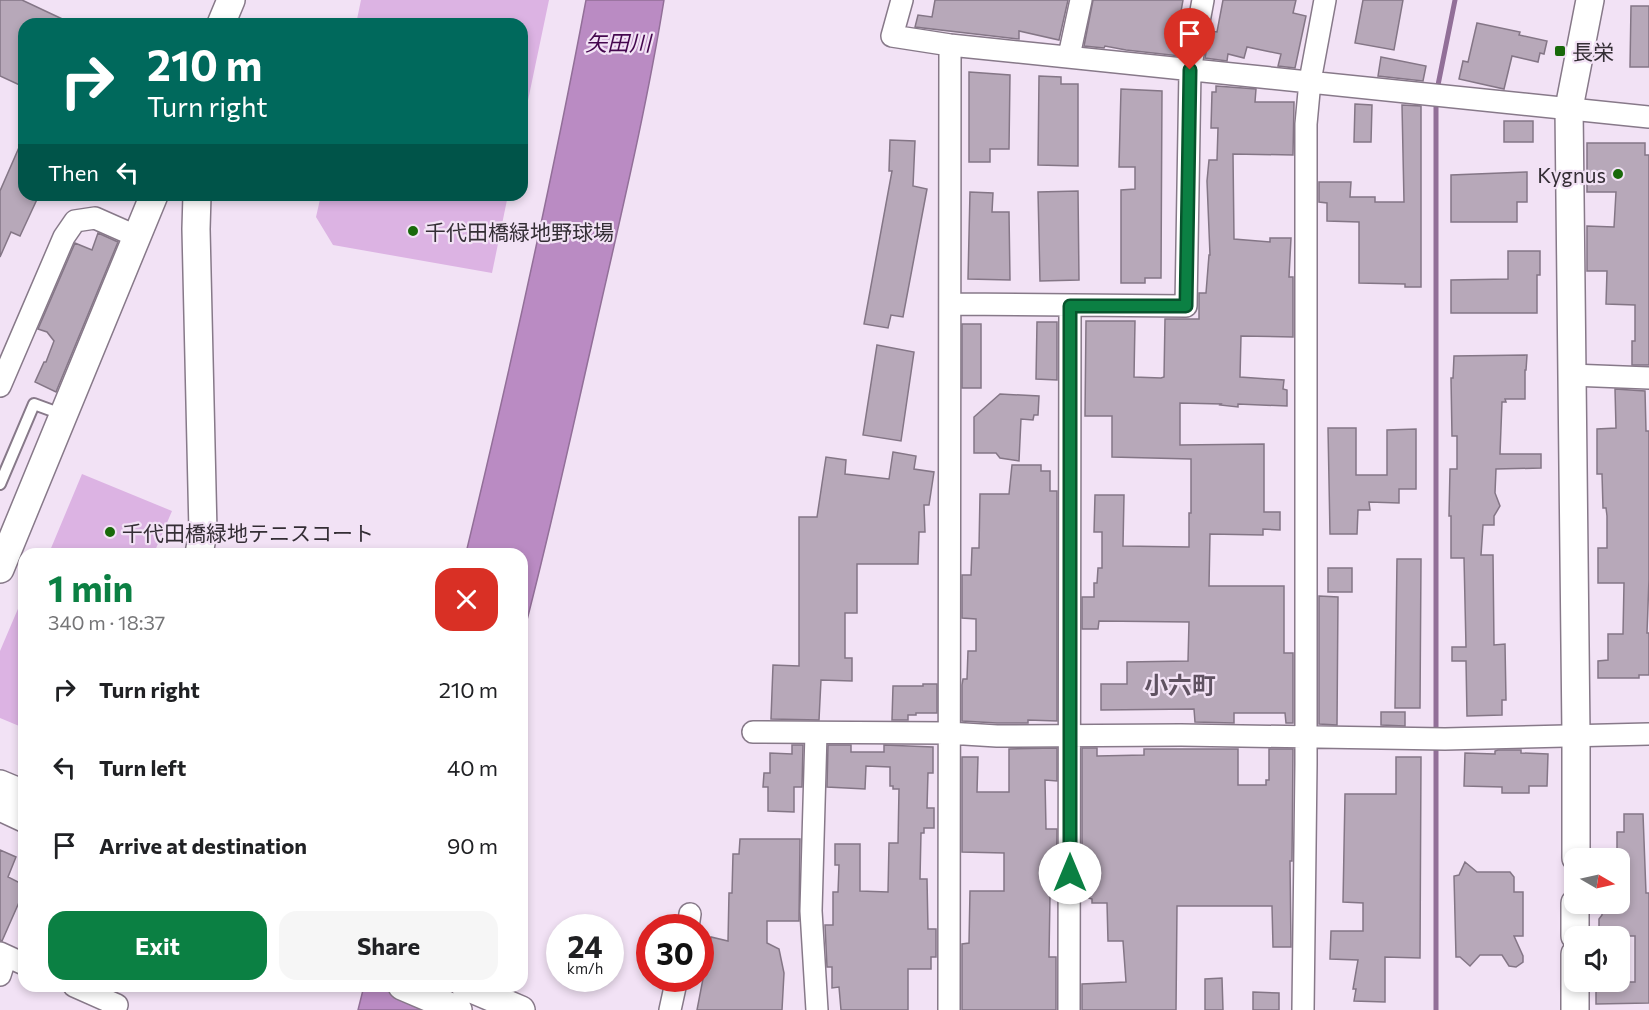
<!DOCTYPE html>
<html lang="en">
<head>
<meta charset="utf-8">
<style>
  body { margin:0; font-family:Commissioner,"Noto Sans JP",sans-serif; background:#f6f6f6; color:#202124; height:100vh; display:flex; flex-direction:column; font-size:22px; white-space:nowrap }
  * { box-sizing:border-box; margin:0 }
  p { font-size:20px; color:#757577 }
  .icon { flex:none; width:33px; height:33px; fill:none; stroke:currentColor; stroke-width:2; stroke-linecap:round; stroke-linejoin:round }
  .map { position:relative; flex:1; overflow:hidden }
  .panel { position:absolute; left:18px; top:548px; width:510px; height:444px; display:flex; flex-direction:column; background:#fff; border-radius:18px; box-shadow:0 3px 9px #0003 }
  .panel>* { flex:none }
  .top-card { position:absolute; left:18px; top:18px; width:510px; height:183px; border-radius:18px; box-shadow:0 3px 9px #0003; background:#00695c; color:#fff; overflow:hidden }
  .needle { width:39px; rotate:99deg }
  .buttons { position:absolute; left:1564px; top:848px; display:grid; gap:12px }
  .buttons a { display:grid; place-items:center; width:66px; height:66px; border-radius:12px; background:#fff; box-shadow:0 3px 9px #0003; font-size:30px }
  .speed { position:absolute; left:546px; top:914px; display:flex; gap:12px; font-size:30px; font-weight:700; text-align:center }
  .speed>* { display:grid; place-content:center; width:78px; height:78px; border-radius:50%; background:#fff; box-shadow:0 3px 9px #0003; line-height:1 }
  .speed small { font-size:15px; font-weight:400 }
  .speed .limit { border:9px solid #d22; background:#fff; color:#111 }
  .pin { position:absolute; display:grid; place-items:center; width:51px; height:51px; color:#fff; margin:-62px -26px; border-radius:50% 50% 50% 0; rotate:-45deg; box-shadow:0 0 6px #0007 }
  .pin .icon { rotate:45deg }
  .me { position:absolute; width:66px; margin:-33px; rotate:0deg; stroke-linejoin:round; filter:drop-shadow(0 0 4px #0008) }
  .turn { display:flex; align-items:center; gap:21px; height:126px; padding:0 30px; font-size:27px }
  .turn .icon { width:78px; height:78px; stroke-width:2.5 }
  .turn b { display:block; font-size:42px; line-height:51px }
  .then { display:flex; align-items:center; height:57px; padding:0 30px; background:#0003; gap:12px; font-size:22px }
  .round { display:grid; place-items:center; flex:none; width:63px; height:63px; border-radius:18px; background:#f6f6f6 }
  .summary { display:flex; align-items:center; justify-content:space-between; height:102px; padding:0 30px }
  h1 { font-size:36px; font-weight:700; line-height:45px; color:#0b8043 }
  .button { display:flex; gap:12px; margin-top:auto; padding:12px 30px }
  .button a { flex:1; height:69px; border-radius:18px; background:#0b8043; color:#fff; font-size:24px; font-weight:700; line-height:69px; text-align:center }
  .button a+a { background:#f6f6f6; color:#202124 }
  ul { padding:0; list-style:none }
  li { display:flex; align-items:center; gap:18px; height:78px; padding:0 30px }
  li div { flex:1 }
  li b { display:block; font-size:22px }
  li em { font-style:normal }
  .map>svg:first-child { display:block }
  .green { fill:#dcb3e3 }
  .water { fill:#ba8bc3; stroke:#926f98; stroke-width:1.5 }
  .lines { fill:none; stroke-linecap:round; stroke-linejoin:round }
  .stream { stroke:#926f98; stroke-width:5 }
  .building { fill:#b7a8b9; stroke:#847686; stroke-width:1.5 }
  .service-casing { stroke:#877989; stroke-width:14 }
  .minor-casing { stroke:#877989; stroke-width:24 }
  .tertiary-casing { stroke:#877989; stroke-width:30 }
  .service { stroke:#fff; stroke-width:10 }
  .minor { stroke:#fff; stroke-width:21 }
  .tertiary { stroke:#fff; stroke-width:27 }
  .route-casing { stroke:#07532c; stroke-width:15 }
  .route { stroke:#0b8043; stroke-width:10 }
  .poi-dot { fill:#18690a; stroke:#f2e2f5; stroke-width:2 }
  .labels { text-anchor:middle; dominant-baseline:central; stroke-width:4.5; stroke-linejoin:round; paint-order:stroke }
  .poi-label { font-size:21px; fill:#342e35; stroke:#f2e2f5; text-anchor:start }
  .water-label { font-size:22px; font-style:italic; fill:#44074e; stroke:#f2e2f5 }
  .quarter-label { font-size:24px; font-weight:bold; fill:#5f5261; stroke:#f2e2f5 }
</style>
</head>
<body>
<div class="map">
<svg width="1649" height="1010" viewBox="0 0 1649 1010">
  <rect width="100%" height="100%" fill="#f2e2f5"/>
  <path class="green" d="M361 0H549L522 129V24H356Z
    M321 195H508L492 273 333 245 316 217Z
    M82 474 172 511 154 553H49Z
    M23 597H24V728L0 718V651Z"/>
  <path class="water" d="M586 0H664C646 112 619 223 594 334 571 435 549 538 522 639V554L466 553C510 370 551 186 586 0Z
    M364 986H432L426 1010H358Z"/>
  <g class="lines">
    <path class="stream" d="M1437 90 1455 0
      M1436 100V735
      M1436 745V1010"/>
  </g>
  <path class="building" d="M0 0H22L73 24H24V87L0 76Z
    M935 0H1068L1059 40 1019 31V39L915 27 918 15 932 17Z
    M1093 0H1183L1179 23 1185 26 1180 56 1126 50 1105 46 1104 48 1084 46Z
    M1223 0H1296L1293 13 1306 16 1295 68 1278 66 1281 54 1247 47 1244 58 1228 54 1227 61 1205 58 1210 31 1217 32Z
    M1363 0H1403L1394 50 1355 43Z
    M1631 6H1649V67H1630Z
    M1477 23 1520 32 1519 35 1547 41 1544 54 1540 53 1538 62 1512 56 1504 89 1459 79 1463 61 1468 62Z
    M1381 57 1426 66 1423 81 1378 76Z
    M969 72 1010 75 1009 149H990V162H969Z
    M1039 76 1061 77V84H1078V166L1038 165Z
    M1216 86 1256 89 1255 102H1294L1293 155 1233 154 1234 239 1270 242V238H1291L1289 277H1293V337L1241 336 1240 377 1284 380 1283 389 1287 390V406L1238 404V407L1220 405 1221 404 1180 403V445L1264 444V512H1280V530L1263 529V535L1210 534 1209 586H1284V653H1293V723H1286L1285 713H1234V723L1195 722 1194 709 1101 710V684H1127V662L1188 661 1189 622 1099 621 1098 629H1082V597H1094V583H1097L1098 568H1102V532H1094L1095 495H1124L1123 546 1189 547V513H1191V459L1112 457V416H1085L1086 321H1135L1134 377 1161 378 1164 377 1165 319H1199V293H1206L1209 255H1210L1207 181 1209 160H1217L1218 128H1211L1212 92H1216Z
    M1121 89 1162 91 1161 278H1145V283H1121V190L1135 189V167H1119Z
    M1355 104 1372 105 1371 142H1354Z
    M1402 105 1421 106V287H1405V284L1359 283V222L1327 221V203L1319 202V182H1351L1350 197H1375V202H1404Z
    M1504 121H1533V142H1504Z
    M24 136V195H39L20 236 11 232 0 257V191Z
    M890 140 915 141 913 186 927 189 903 317 891 315 888 328 864 324 892 171H889Z
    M1587 143H1645V155H1649V365H1632V341H1635V305L1606 304 1607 271H1587V226L1614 227 1616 192H1587Z
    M1527 172V202H1517V222H1451V175Z
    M1078 191 1079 280 1040 281 1038 192Z
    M970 192 993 193 992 212H1009L1010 280 968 279Z
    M98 233 118 242 56 392 35 382 44 362H46L54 341 47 332 38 329 75 243 92 250Z
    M1508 251H1540V275H1537V313H1451V280L1508 279Z
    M1037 322H1057V380L1036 379Z
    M962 324H981V388H962Z
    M877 345 914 352 901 441 863 435Z
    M1527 355 1526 370H1525V399H1505L1506 402H1502L1500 454H1541V468L1496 469 1495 493 1500 506 1494 516V525H1483L1481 555H1493L1494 645 1505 644 1506 700H1502V715L1467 716 1466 661H1452V647H1466L1464 558H1451V516H1449L1450 469H1457V436H1452L1451 378H1453L1454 356Z
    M1615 389 1645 391 1646 431H1649V579L1647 633H1649V675H1639V678H1598V661L1608 660V634H1623L1624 583H1598V548H1607V516L1606 508H1603L1602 474H1597V429L1616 428Z
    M1000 394 1039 396 1038 415H1034L1033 420 1021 419 1019 461 1000 458 996 453H974V417Z
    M1328 428H1356V475H1387V430L1416 429V489H1399V503L1369 502 1370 510H1358L1357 534H1330Z
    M893 452 916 456 914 469 934 472 929 505H924L925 532H919L918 564H857V613H845V658H852V681L821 680 819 720 771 719 773 665 799 666V517H817L826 457 846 460 845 474 889 479Z
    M1012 465H1041V471H1050V491H1057V721L1028 720V723H997L962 721V685L963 679H967L968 651H976V619L962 618V575H971L972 548H979L980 494H1009Z
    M1397 559H1421L1420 708H1395Z
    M1328 568H1352V592H1328Z
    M1319 596 1338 597 1337 725 1319 724Z
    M923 684H937V713H916V715H908V720H892L893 686H923Z
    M1381 712H1405V726L1381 725Z
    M792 745H803L802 787H794V812L768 811V787H763L764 773H770V753L792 754Z
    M828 745H851V752H884V745L933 747V773H928L927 808H934V828H924V833H921L920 879H927L928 929H936V957H931V969H908V1010H841L839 987 832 988V967H827L825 925H833V892H838L839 865H835V844H860V891L888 892 889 843H898L899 789H893V786H890V767L866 766 865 789 827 787Z
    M1057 748V781L1045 780 1046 829H1057L1056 896H1050L1049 957H1056V1010H962V944L969 943 970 891H1004V853L962 852V757H978L977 792H1009V749Z
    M1082 748H1097V756L1144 755V749H1238V785H1266V780H1269V749H1293L1292 861H1290L1291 947H1273L1272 906H1177L1176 1010H1082V984L1126 982 1123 941H1108L1107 903H1092V899L1082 896Z
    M1498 750H1521V753L1548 754 1547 786H1529V793H1502V787L1464 786 1465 753 1495 754V751Z
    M1396 757H1421L1420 958 1385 957V1002L1354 1001 1356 989H1353L1358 960 1330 959 1331 931H1363V903L1343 902 1345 794H1396Z
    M1624 814H1643L1646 893H1649V1003L1596 1004V984L1618 985V982H1635V936H1599V919L1602 915V905H1621V852H1617V832H1624Z
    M740 839H800L799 921H767V943L779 949 784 973 782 1010H697L711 937 728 941 729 893H732L733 854H739Z
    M0 850 16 857 8 877 24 885V891L2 941 0 940Z
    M1465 862 1477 872H1510L1514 877V892H1523V936H1514L1523 956V962L1516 967 1509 966 1502 955H1480L1470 966 1460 957H1456L1454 876 1459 875Z
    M1222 978 1223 1010H1205V979Z
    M1253 992 1279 993V1010H1253Z"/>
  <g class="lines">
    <g class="service-casing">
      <path id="service" d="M0 484 34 404 64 415"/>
    </g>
    <g class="minor-casing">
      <path id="minor" d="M902 0 892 36 950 45 1649 117
        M1069 56 1081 0
        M951 304 1186 306 1190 70 1203 0
        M1571 375 1649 378
        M0 386 64 237 75 221 95 218 138 237
        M753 732 948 733 997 736 1181 735 1445 739 1649 734
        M816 733 811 911 817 1010
        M688 927 690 914
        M0 953 24 964
        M0 975 6 956
        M74 986 117 1005
        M670 1010 677 978
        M949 1010 950 45
        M1069 1010 1070 306
        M1303 1010 1306 764V124L1310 81 1325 0"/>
    </g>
    <g class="tertiary-casing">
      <path id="tertiary" d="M221 24 231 0
        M197 195 196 229 203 532 199 554
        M0 569 154 195
        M0 784 24 794
        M0 807 24 818
        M1576 858V735L1569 108 1590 0
        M1575 936V903
        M402 986 458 1010
        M465 986 521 1010
        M1575 1010V954"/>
    </g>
    <use href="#service" class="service"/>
    <use href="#minor" class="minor"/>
    <use href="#tertiary" class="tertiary"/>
  </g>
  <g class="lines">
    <g class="route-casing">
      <path id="route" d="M1070 873V306H1186L1190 70"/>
    </g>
    <use href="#route" class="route"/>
  </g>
  <g class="poi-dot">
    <rect x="1554" y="45" width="12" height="12" rx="3"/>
    <circle cx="1618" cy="174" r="6"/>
    <circle cx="413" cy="231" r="6"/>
    <circle cx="110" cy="532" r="6"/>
  </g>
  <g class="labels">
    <g class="poi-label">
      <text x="1572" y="51">長栄</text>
      <text x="1606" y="174" text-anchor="end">Kygnus</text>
      <text x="425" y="231">千代田橋緑地野球場</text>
      <text x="122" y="532">千代田橋緑地テニスコート</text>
    </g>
    <g class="water-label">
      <text x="618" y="42">矢田川</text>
    </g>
    <g class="quarter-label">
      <text x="1180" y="684">小六町</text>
    </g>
  </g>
</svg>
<div class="buttons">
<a><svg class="needle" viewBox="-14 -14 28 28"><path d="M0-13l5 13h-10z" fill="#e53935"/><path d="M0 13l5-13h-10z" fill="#757577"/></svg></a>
<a><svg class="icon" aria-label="sound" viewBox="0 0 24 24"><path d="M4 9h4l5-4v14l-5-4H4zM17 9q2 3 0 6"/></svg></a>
</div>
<div class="speed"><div>24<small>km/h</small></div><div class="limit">30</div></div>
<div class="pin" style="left:1190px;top:70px;background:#d93025"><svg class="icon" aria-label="arrive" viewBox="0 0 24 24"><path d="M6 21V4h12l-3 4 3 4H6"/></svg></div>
<svg class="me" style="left:1070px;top:873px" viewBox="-20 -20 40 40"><circle r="19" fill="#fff"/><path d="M0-13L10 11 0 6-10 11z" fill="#0b8043"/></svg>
<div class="top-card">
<div class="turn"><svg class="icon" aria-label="right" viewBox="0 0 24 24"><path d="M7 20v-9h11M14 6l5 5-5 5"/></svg><div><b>210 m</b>Turn right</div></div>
<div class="then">Then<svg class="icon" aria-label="left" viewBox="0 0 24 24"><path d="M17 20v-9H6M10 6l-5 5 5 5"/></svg></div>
</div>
<section class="panel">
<div class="summary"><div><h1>1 min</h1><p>340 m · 18:37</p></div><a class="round" style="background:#d93025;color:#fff"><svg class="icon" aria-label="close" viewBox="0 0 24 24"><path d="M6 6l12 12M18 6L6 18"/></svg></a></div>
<ul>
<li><svg class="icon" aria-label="right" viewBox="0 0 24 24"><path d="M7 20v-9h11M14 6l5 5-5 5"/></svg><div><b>Turn right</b></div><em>210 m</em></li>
<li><svg class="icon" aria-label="left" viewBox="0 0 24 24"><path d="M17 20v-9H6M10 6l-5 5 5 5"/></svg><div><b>Turn left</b></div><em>40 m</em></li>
<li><svg class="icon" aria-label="arrive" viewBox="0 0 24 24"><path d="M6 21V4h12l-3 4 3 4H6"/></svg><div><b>Arrive at destination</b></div><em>90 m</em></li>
</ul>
<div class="button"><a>Exit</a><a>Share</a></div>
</section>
</div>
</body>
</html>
